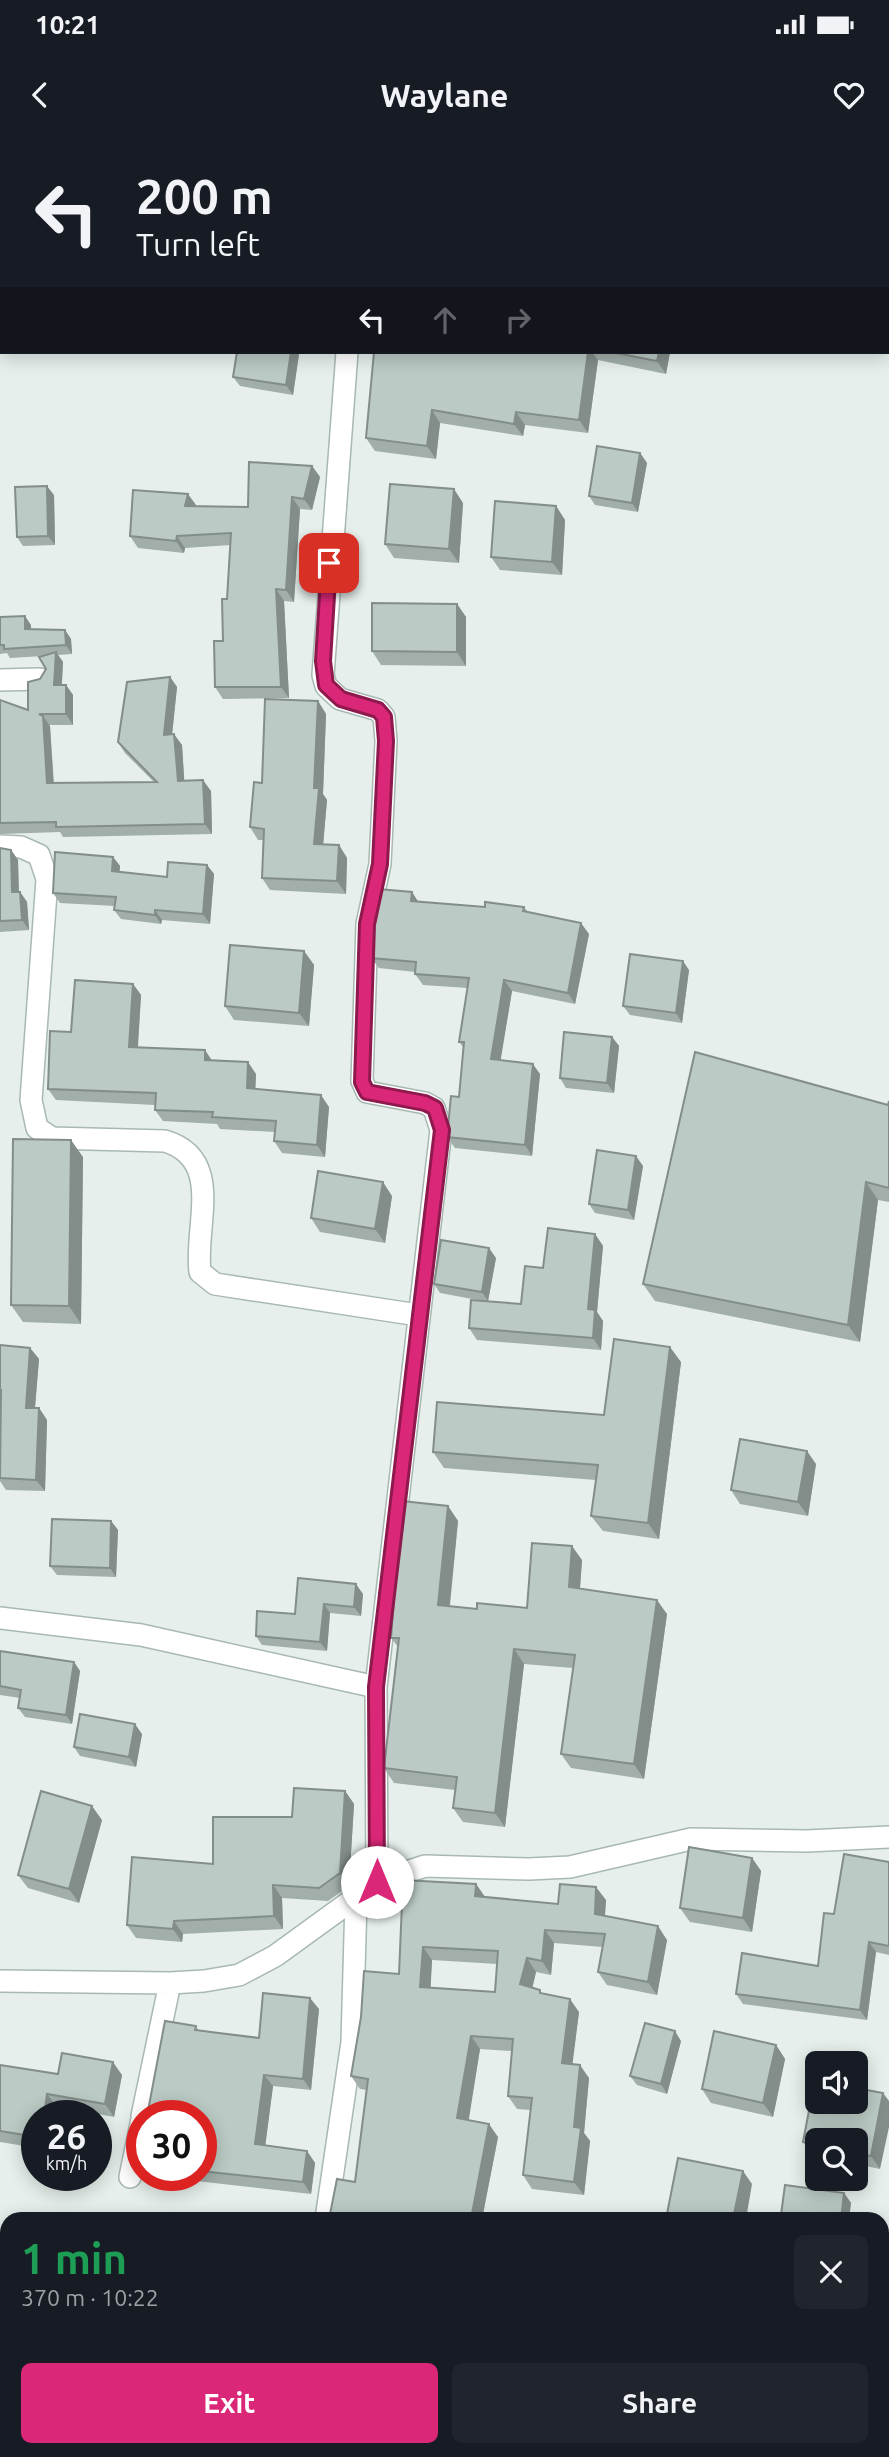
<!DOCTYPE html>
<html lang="en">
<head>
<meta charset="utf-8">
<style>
  body { margin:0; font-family:Ubuntu,sans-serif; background:#20242c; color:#f1f3f6; height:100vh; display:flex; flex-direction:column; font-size:26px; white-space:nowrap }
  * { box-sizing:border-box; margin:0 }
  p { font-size:23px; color:#9ea1a6 }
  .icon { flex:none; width:38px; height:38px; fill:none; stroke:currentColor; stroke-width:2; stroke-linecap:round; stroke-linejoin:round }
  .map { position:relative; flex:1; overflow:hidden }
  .sheet { position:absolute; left:0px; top:2072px; width:889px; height:245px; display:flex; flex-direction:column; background:#171b24; border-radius:21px 21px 0 0; box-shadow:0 4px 18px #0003 }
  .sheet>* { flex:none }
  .banner { position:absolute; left:0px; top:0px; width:889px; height:214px; box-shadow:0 4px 18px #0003; background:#171b24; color:#f1f3f6; overflow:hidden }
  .controls { position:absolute; left:805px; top:1911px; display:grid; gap:14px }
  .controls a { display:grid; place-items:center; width:63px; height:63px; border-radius:10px; background:#171b24; box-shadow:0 4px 18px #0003; font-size:35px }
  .speed { position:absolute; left:21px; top:1960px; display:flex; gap:14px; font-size:35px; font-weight:700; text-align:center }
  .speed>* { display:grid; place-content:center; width:91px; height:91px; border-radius:50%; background:#171b24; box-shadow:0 4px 18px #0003; line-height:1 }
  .speed small { font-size:18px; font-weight:400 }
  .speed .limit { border:10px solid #d22; background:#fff; color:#111 }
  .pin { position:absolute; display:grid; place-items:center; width:60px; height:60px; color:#fff; margin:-30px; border-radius:14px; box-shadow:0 4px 10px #0006 }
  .me { position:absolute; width:77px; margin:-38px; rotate:0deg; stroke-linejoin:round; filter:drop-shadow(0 0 5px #0008) }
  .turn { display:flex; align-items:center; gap:24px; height:147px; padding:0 21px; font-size:32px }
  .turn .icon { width:91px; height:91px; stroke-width:2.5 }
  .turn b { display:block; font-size:49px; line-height:60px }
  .lanes { display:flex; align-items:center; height:66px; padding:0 21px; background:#0003; justify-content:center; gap:35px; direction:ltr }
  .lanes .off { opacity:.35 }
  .round { display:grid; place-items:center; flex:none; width:74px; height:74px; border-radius:10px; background:#20242c }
  .overview { display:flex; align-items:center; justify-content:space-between; height:119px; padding:0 21px }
  h1 { font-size:42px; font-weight:600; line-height:52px; color:#1e9e55 }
  .cta { display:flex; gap:14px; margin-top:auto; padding:14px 21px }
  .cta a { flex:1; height:80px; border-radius:10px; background:#db2777; color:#fff; font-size:28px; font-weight:600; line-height:80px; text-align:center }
  .cta a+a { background:#20242c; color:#f1f3f6 }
  .status { display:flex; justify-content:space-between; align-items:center; height:49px; padding:0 35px; background:#171b24; direction:ltr }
  .status svg { height:19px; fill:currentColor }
  header { display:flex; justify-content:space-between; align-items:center; height:91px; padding:0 21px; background:#171b24; font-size:32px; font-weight:600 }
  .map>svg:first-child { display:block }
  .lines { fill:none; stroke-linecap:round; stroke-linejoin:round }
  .minor-casing { stroke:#a8b8b2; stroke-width:24 }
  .minor { stroke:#fff; stroke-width:21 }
  .wall { fill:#a1aea9; fill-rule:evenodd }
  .shaded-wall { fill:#838d89 }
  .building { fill:#bbcac4; stroke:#838d89; stroke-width:2; fill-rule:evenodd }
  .route-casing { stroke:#8e194d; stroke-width:18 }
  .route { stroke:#db2777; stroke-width:12 }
</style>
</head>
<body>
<div class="status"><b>10:21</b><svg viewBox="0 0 49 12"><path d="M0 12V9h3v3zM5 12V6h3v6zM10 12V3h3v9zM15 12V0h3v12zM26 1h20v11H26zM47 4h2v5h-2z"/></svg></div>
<header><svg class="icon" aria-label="back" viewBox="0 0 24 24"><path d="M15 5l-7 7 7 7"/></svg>Waylane<svg class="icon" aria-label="heart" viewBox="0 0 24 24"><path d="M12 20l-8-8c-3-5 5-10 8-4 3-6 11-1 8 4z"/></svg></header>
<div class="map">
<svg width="889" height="2317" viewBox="0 0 889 2317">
  <rect width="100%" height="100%" fill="#e6efeb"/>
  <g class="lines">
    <g class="minor-casing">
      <path id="minor" d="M367 2V0
        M347 212 323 535 326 546 340 559 378 570 384 577 386 601 380 724 367 784 362 941 367 952 425 963 434 968 441 990 376 1547 377 1742
        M0 540 40 539
        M0 706 21 707 39 715 47 739 31 960 37 988 52 998 165 1001C225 1019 194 1086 200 1132L215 1144 418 1175
        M0 1478 141 1495 376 1547
        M0 1841 170 1843 204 1841 239 1835 275 1816 377 1742 425 1726 529 1729 570 1727 691 1699 807 1701 889 1697
        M142 1976 170 1843
        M130 2037 142 1979
        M326 2079 352 1902 356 1760
        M882 2113 889 2114"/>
    </g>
    <use href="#minor" class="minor"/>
  </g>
  <path class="wall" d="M806 0H869V2H815Z
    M374 212H670L666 234 598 220 588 293 525 285 523 296 440 283 436 319 375 311 366 298Z
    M299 214 293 255 240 246 233 237Z
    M640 313 647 323 638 372 595 365 589 356Z
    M312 326 320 337 312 370 300 369 294 462 284 461 289 558 223 559 215 547 223 501 227 459 231 405 185 408 184 413 138 408 130 396 196 365V366L248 367Z
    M54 355 55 405 23 406 17 397Z
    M463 363 459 423 394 418 385 404Z
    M556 366 565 380 562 435 500 430 491 417Z
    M457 464 466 477V526L381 525 372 511Z
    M0 477 31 485V490H65L71 499 72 514 58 515 63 522 62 545H66L73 555V585H49L50 586 54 643 154 642 125 613 118 602 170 537 177 547 172 594 182 605 184 641 211 651 212 694 63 697 60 692 0 694V560L28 570 40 539 46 529 43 516 10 518 7 513 0 514Z
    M318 561 326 574 323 654 327 660 323 705H339L347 718 346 754 270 750 262 738 263 700H258L250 687 262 643Z
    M0 708 11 710 18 720 19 752H20L27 762 29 790 0 792Z
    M113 717 120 726 119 732 167 737 207 725 214 734 210 784 162 780 161 784 121 779 114 770 115 766 60 763 53 753Z
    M412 752 418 762 485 767H524L528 772 589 794 575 864 512 851 500 920 540 934 532 1016 455 1008 447 997 459 957 464 908 459 902 468 848 423 845 415 834V832L379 828 371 818Z
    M304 811 314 825 309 886 234 880 225 866Z
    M689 830 682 883 630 875 623 866Z
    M133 844 141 855 138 907 212 920 256 934 255 949 329 967 325 1017 282 1013 274 1001 275 992 220 989 217 984 163 981 155 970V965L56 960 48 949 71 892Z
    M612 897 619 906 614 953 566 948 560 938Z
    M889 961V1062L878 1060 860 1202 655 1161 643 1144 888 965Z
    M83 1017 81 1184 23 1182 11 1165Z
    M643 1026 634 1080 595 1073 589 1064Z
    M392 1056 385 1103 320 1092 311 1078Z
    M595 1094 603 1106 597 1172 603 1181 601 1210 477 1200 469 1188 483 1161 440 1153 434 1144 496 1118 488 1161 521 1164 543 1128Z
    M0 1205 30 1208 39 1219 35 1268H39L47 1280 45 1351 6 1350 0 1341Z
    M681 1222 659 1399 603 1391 591 1376 596 1340 444 1328 433 1312 604 1275Z
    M816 1324 808 1376 740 1364 731 1350Z
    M448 1366 458 1381 450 1466 477 1469 527 1468 582 1420 580 1448 667 1474 644 1639 571 1628 561 1614 573 1528 524 1524 505 1687 463 1682 453 1668 455 1650 394 1643 384 1628 398 1507 391 1498Z
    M111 1381 118 1390 116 1437 57 1435 50 1426Z
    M298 1438 363 1454 361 1476 330 1473 327 1511 262 1505 256 1496 295 1474Z
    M0 1511 74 1522 80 1531 72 1584 25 1577 18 1568 20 1558 0 1555Z
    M142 1594 136 1627 80 1616 74 1607Z
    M345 1651 354 1664 349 1746 328 1761 282 1758 283 1789 183 1794 182 1802 136 1798 127 1785 213 1724 292 1677Z
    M102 1680 79 1763 28 1748 18 1735Z
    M752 1718 761 1731 752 1792 690 1782 680 1768Z
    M889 1722V1815L876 1812 867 1880 743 1864 736 1854 818 1826 834 1774Z
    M476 1744 485 1757 558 1764 606 1760 605 1776 667 1800 657 1855 607 1845 598 1832 603 1807 554 1803 551 1835 536 1832 532 1848 579 1872 572 1924 589 1938 584 1993 590 2001 584 2055 532 2049 523 2035 531 1970 517 1969 508 1956 512 1911 480 1909 468 1980 498 1997 482 2079H329L355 2042 367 1950 360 1949 351 1936 399 1834ZM432 1820 497 1824 495 1852 430 1848Z
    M319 1869 311 1950 273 1946 265 2005 307 2011 315 2023 311 2054 196 2041 192 2035H201V1976L196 1886 199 1891 259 1898Z
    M681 1901 667 1954 637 1945 630 1936Z
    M776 1905 785 1919 773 1977 711 1963 702 1949Z
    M0 1925 58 1934 122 1935 114 1977 56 1966 55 1976H37V2008L0 2002Z
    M856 1962 880 2029 856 2024V2000H817V2016L812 2015 803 2002Z
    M844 2053 851 2063 849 2079H784L781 2075Z
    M882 2119 889 2121V2178L882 2176Z
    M385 2310H467L466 2317H390Z
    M493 2310H597L596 2316 607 2314 609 2310H656L654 2317H536L537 2316Z
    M689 2310H781L779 2317H715Z"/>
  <path class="shaded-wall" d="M493 0H504V2H493Z
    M787 0H797V2H787Z
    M858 0H869V2H858Z
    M291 212H297L299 214 293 255 286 245Z
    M588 212H592L598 220 588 293 579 280Z
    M659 212H670L666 234 657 221Z
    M432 270 440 283 436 319 427 306Z
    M516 272 525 285 523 296 514 284Z
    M640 313 647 323 638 372 632 363Z
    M312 326 320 337 312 370 304 359Z
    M47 346 54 355 55 405 48 396Z
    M454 349 463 363 459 423 449 409Z
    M188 354 196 365 193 378 185 366Z
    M292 357 300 369 294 462 286 450Z
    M556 366 565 380 562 435 552 422Z
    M177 396 185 408 184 413 176 401Z
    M276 449 284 461 289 558 281 547Z
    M457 464 466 477V526L457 512Z
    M25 476 31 485V498L25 489Z
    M65 490 71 499 72 514 66 505Z
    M56 512 63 522 61 555 54 545Z
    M170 537 177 547 171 605 164 595Z
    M66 545 73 555V585L66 574Z
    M318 561 326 574 323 654 327 660 322 717 314 704V648Z
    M43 576 50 586 54 653 47 643Z
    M174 594 182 605 185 651 178 641Z
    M203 640 211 651 212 694 205 684Z
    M339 705 347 718 346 754 337 741Z
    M11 710 18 720 19 763 12 752Z
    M113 717 120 726 119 740 112 731Z
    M207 725 214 734 210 784 203 774Z
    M20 752 27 762 29 790 22 780Z
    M412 752 419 763 411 761Z
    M155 770 162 780 161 784 155 775Z
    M581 783 589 794 575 864 568 853Z
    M304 811 314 825 309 886 299 873Z
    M683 821 689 830 682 883 676 873Z
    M504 840 512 851 499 930 491 919Z
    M133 844 141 855 137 918 129 907Z
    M612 897 619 906 614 953 607 943Z
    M205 910 213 922 205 920Z
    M248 922 256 934 255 960 247 948Z
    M533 924 540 934 532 1016 525 1005Z
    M321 955 329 967 325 1017 317 1005Z
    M71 1000 83 1017 81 1184 69 1166Z
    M636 1016 643 1026 634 1080 628 1070Z
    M383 1042 392 1056 385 1103 375 1089Z
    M866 1042 878 1060 860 1202 848 1185Z
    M595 1094 603 1106 597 1172 603 1181 601 1210 593 1198 588 1169Z
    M489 1108 496 1118 488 1161 482 1152Z
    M670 1207 681 1222 659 1399 648 1383Z
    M30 1208 39 1219 34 1279 26 1268Z
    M39 1268 47 1280 45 1351 36 1340Z
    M807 1311 816 1324 808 1376 798 1362Z
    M448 1366 458 1381 448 1480 438 1465Z
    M111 1381 118 1390 116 1437 110 1428Z
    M572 1406 582 1420 579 1461 569 1447Z
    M356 1444 363 1454 361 1476 354 1467Z
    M657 1460 667 1474 644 1639 634 1624Z
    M324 1464 330 1473 327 1511 320 1502Z
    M514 1509 524 1524 505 1687 495 1673Z
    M74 1522 80 1531 72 1584 66 1575Z
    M135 1584 142 1594 136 1627 129 1617Z
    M345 1651 354 1664 349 1746 340 1733Z
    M92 1666 102 1680 79 1763 69 1749Z
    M752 1718 761 1731 752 1792 743 1778Z
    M476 1744 485 1757 475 1756Z
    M273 1745 282 1758 283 1789 274 1776Z
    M596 1747 606 1760 604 1787 595 1774Z
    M174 1781 183 1794 182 1802 173 1789Z
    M658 1786 667 1800 657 1855 648 1842Z
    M545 1790 554 1803 551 1835 542 1821Z
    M869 1802 876 1812 867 1880 860 1870Z
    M423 1807 432 1820 430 1860 420 1847Z
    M527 1818 536 1832 530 1858 520 1844Z
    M310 1858 319 1869 311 1950 303 1939Z
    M570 1859 579 1872 571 1936 562 1923Z
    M675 1891 681 1901 667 1954 661 1944Z
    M471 1896 480 1909 467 1991 457 1978Z
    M776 1905 785 1919 773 1977 763 1963Z
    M113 1922 122 1935 114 1977 105 1964Z
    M580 1925 589 1938 584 1993 590 2001 584 2055 574 2042V1987Z
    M264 1935 273 1946 264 2016 255 2004Z
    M883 1953 889 1961V1987L880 2029 871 2016Z
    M47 1954 56 1966 55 1976H44Z
    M489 1984 498 1997 482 2079H471Z
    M307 2011 315 2023 311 2054 303 2042Z
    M743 2031 752 2044 746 2079H733Z
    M844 2053 851 2063 849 2079H841Z
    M455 2310H467L466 2317H454Z
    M588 2310H597L596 2317H592Z
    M642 2310H656L654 2317H640Z
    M768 2310H781L779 2317H766Z"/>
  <path class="building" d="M216 0H254V2H216Z
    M407 0H493V2H407Z
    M603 0H787V2H603Z
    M829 0H858V2H828Z
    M237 212H291L286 245 233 237Z
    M374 212H588L579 280 516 272 514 284 432 270 427 306 366 298Z
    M611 212H659L657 221Z
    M597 306 640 313 632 363 589 356Z
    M249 322 312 326 304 359 292 357 286 450 276 449 281 547H215L214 501H223L222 459H227L231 393 177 396 176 401 130 396 133 350 188 354 185 366 248 367Z
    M390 344 454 349 449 409 385 404Z
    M47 346 48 396 17 397 15 347Z
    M495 361 556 366 552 422 491 417Z
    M372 463 457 464V512L372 511Z
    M25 476V489L65 490 66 505 4 509V505H0V477Z
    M56 512 54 545H66V574H39L43 576 47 643 157 642 118 602 127 542 170 537 164 595 174 594 178 641 203 640 205 684 56 687V682L0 683V560L28 570V542L40 539 46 529 39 517Z
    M265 559 318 561 314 648H319L314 704 339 705 337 741 262 738 264 689 250 687 254 642 262 643Z
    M0 708 11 710 12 752H20L22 780 0 781Z
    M55 712 113 717 112 731 167 737 168 722 207 725 203 774 155 770V775L114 770 116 757 53 753Z
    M378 749 412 752 411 761 485 767V762L524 767 523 771 581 783 568 853 504 840 491 919 533 924 525 1005 447 997 451 956 459 957 464 902H459L469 838 415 834 416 822 371 818 372 775Z
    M230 805 304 811 299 873 225 866Z
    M630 814 683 821 676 873 623 866Z
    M75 840 133 844 129 907 205 910V920L248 922 247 948 321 955 317 1005 274 1001 276 981 212 977 213 972 155 970 156 953 48 949 50 891 71 892Z
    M564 892 612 897 607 943 560 938Z
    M695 912 888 965 889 961V1048L866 1042 848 1185 643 1144Z
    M13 999 71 1000 69 1166 11 1165Z
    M597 1010 636 1016 628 1070 589 1064Z
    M318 1031 383 1042 375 1089 311 1078Z
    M548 1088 595 1094 588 1169 595 1170 593 1198 469 1188 471 1160 521 1164 525 1126 543 1128Z
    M441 1100 489 1108 482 1152 434 1144Z
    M614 1199 670 1207 648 1383 591 1376 598 1325 433 1312 437 1262 604 1275Z
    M0 1205 30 1208 26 1268H39L36 1340 0 1338 1 1250H0Z
    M740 1299 807 1311 798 1362 731 1350Z
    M402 1361 448 1366 438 1465 477 1469V1463L527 1468 532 1403 572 1406 569 1447 657 1460 634 1624 561 1614 575 1515 514 1509 495 1673 453 1668 457 1637 384 1628 399 1498H391Z
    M52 1379 111 1381 110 1428 50 1426Z
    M298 1438 356 1444 354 1467 324 1464 320 1502 256 1496 257 1471 295 1474Z
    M0 1511 74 1522 66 1575 18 1568 21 1550 0 1546Z
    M80 1574 135 1584 129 1617 74 1607Z
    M294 1648 345 1651 340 1733 319 1748 273 1745 274 1776 174 1781 173 1789 127 1785 132 1717 213 1724V1677H292Z
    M41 1651 92 1666 69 1749 18 1735Z
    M689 1707 752 1718 743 1778 680 1768Z
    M844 1714 889 1722V1806L869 1802 860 1870 736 1854 742 1813 818 1826 824 1773 834 1774Z
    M403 1740 476 1744 475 1756 558 1764 560 1744 596 1747 595 1774 658 1786 648 1842 598 1832 605 1794 545 1790 542 1821 527 1818 520 1844 540 1850V1853L570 1859 562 1923 580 1925 574 1987 581 1988 574 2042 523 2035 532 1958 508 1956 513 1899 471 1896 457 1978 489 1984 471 2079H329L337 2039 355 2042 368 1939 351 1936 361 1877 364 1831 399 1834ZM423 1807 498 1811 495 1852 420 1847Z
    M263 1853 310 1858 303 1939 264 1935 255 2004 307 2011 303 2042 201 2031V1976H147L165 1881 196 1886 195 1890 259 1898Z
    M645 1883 675 1891 661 1944 630 1936Z
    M714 1891 776 1905 763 1963 702 1949Z
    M62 1913 113 1922 105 1964 47 1954 44 1976H37V1997L0 1991V1925L58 1934Z
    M815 1939 817 1940V1962H856V1948L883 1953 871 2016 856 2013V2000H817V2005L803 2002Z
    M678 2018 743 2031 733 2079H666Z
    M785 2045 844 2053 841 2079H811L781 2075Z
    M882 2119 889 2121V2166L882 2165Z
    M389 2310H455L454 2317H428Z
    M538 2310H588L589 2312 596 2316 607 2314 609 2310H642L640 2317H536Z
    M728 2310H768L766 2317H728L730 2310Z"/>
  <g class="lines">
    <g class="route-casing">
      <path id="route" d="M329 423 323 521 326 545 341 559 378 570 384 577 386 601 380 724 367 784 362 942 367 952 425 963 435 968 442 990 376 1547 377 1742"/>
    </g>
    <use href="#route" class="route"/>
  </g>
</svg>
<div class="controls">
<a><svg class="icon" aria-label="sound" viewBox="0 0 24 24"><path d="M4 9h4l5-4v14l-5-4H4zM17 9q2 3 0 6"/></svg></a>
<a><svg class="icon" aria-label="search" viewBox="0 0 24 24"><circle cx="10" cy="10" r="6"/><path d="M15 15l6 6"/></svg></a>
</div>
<div class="speed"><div>26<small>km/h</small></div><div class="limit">30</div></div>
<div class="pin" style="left:329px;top:423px;background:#d93025"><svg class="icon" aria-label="arrive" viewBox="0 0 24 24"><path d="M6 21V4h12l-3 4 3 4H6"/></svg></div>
<svg class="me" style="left:377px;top:1742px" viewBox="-20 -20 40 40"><circle r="19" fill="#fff"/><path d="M0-13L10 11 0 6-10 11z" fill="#db2777"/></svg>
<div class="banner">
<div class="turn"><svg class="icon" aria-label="left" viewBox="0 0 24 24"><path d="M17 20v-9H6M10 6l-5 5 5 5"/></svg><div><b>200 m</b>Turn left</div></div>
<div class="lanes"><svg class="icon" aria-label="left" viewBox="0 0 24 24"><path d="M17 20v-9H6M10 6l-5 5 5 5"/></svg><svg class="icon off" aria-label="ahead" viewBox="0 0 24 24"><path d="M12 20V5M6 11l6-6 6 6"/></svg><svg class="icon off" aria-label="right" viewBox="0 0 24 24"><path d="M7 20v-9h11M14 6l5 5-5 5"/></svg></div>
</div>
<section class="sheet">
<div class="overview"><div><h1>1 min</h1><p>370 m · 10:22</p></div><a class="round"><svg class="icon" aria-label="close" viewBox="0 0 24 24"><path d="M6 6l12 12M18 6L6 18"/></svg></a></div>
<div class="cta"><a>Exit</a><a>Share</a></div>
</section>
</div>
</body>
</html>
